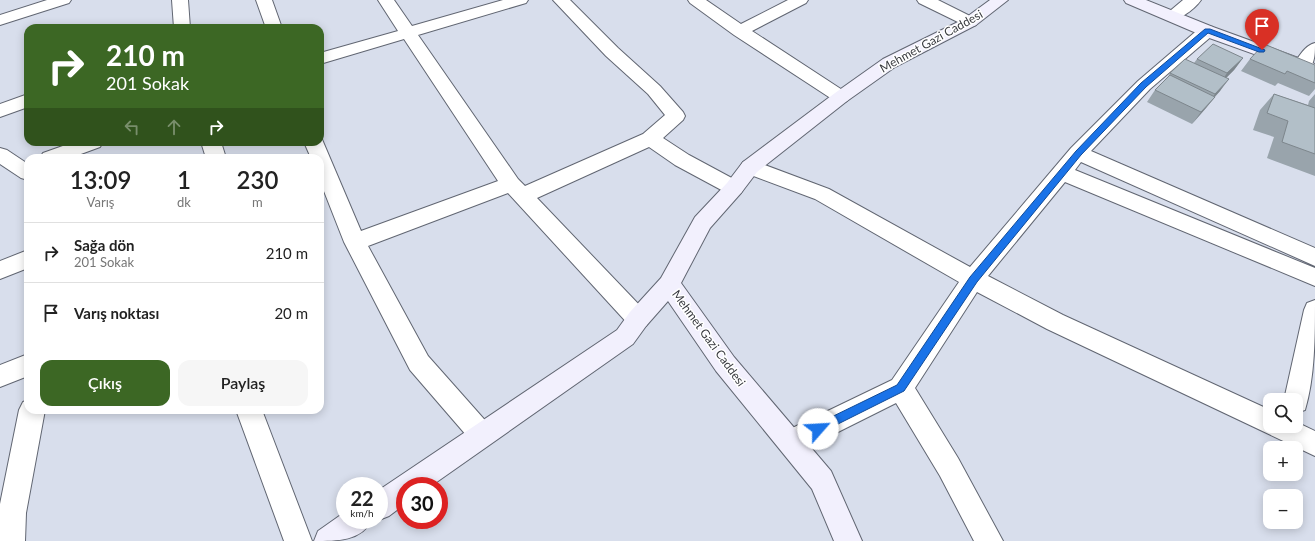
<!DOCTYPE html>
<html lang="tr">
<head>
<meta charset="utf-8">
<style>
  body { margin:0; font-family:Lato,sans-serif; background:#f6f6f6; color:#222; height:100vh; display:flex; flex-direction:column; font-size:15px; white-space:nowrap }
  * { box-sizing:border-box; margin:0 }
  p { font-size:13px; color:#767676 }
  .icon { flex:none; width:22px; height:22px; fill:none; stroke:currentColor; stroke-width:2; stroke-linecap:round; stroke-linejoin:round }
  .map { position:relative; flex:1; overflow:hidden }
  .details { position:absolute; left:24px; top:154px; width:300px; height:260px; display:flex; flex-direction:column; background:#fff; border-radius:12px; box-shadow:0 2px 10px #0003 }
  .details>* { flex:none }
  .banner { position:absolute; left:24px; top:24px; width:300px; height:122px; border-radius:12px; box-shadow:0 2px 10px #0003; background:#3c6724; color:#fff; overflow:hidden }
  .buttons { position:absolute; left:1263px; top:393px; display:grid; gap:8px }
  .buttons a { display:grid; place-items:center; width:40px; height:40px; border-radius:8px; background:#fff; box-shadow:0 2px 10px #0003; font-size:20px }
  .speed { position:absolute; left:336px; top:477px; display:flex; gap:8px; font-size:20px; font-weight:700; text-align:center }
  .speed>* { display:grid; place-content:center; width:52px; height:52px; border-radius:50%; background:#fff; box-shadow:0 2px 10px #0003; line-height:1 }
  .speed small { font-size:10px; font-weight:400 }
  .speed .limit { border:6px solid #d22; background:#fff; color:#111 }
  .pin { position:absolute; display:grid; place-items:center; width:34px; height:34px; color:#fff; margin:-41px -17px; border-radius:50% 50% 50% 0; rotate:-45deg; box-shadow:0 0 4px #0007 }
  .pin .icon { rotate:45deg }
  .me { position:absolute; width:44px; margin:-22px; rotate:64deg; stroke-linejoin:round; filter:drop-shadow(0 0 3px #0008) }
  .turn { display:flex; align-items:center; gap:14px; height:84px; padding:0 16px; font-size:18px }
  .turn .icon { width:52px; height:52px; stroke-width:2.5 }
  .turn b { display:block; font-size:28px; line-height:34px }
  .lanes { display:flex; align-items:center; height:38px; padding:0 16px; background:#0003; justify-content:center; gap:20px; direction:ltr }
  .lanes .off { opacity:.35 }
  .eta { display:flex; justify-content:space-evenly; align-items:center; height:68px; text-align:center }
  .eta b { font-size:24px; font-weight:600; line-height:28px }
  .button { display:flex; gap:8px; margin-top:auto; padding:8px 16px }
  .button a { flex:1; height:46px; border-radius:12px; background:#3c6724; color:#fff; font-size:16px; font-weight:600; line-height:46px; text-align:center }
  .button a+a { background:#f6f6f6; color:#222 }
  ul { padding:0; list-style:none }
  li { display:flex; align-items:center; gap:12px; height:60px; padding:0 16px; border-top:1px solid #e0e0e0 }
  li div { flex:1 }
  li b { display:block; font-size:15px }
  li em { font-style:normal }
  .map>svg:first-child { display:block }
  .lines { fill:none; stroke-linecap:round; stroke-linejoin:round }
  .street-casing { stroke:#616672; stroke-width:2 }
  .secondary-casing { stroke:#616672; stroke-width:2 }
  .street { fill:#fff; fill-rule:evenodd }
  .secondary { fill:#f2f0fd; fill-rule:evenodd }
  .wall { fill:#99a4ac }
  .shaded-wall { fill:#7d868c }
  .building { fill:#b2bfc8; stroke:#7d868c }
  .route { fill:#1a73e8; stroke:#114b97 }
  .labels { text-anchor:middle; dominant-baseline:central; stroke-width:3; stroke-linejoin:round; paint-order:stroke }
  .street-label { font-size:12px; fill:#37393e; stroke:#fff }
</style>
</head>
<body>
<div class="map">
<svg width="1315" height="541" viewBox="0 0 1315 541">
  <rect width="100%" height="100%" fill="#d8deec"/>
  <g class="lines">
    <g class="street-casing">
      <path id="street" d="M47 0H71L69 3 0 25V15Z
        M172 0H188L190 28H174Z
        M256 0H272L282 28H266Z
        M378 0H394L412 26 503 0H528L526 3 418 35 518 179 525 186 643 134 665 115 648 94 606 56 553 0H570L618 48 660 86 683 112 685 116 683 120 663 138 689 155 741 183 744 188 741 193 734 195 727 193 675 165 649 147 537 198 646 312 650 319 646 326 638 329 630 326 508 193 368 246 428 356 491 427 495 435 491 443 482 447 473 443 410 370 344 242 320 181V158H311L304 142H320L321 137 361 231 498 181 404 39 320 64V53L398 31Z
        M688 0H706L741 24 788 0H808L806 3 752 31 847 93 850 97 847 101 841 103 835 101 734 35 690 3Z
        M917 0H938L976 19 978 22 976 25 970 27 964 25 919 3Z
        M1183 0H1201C1194 10 1178 22 1166 19L1164 16Z
        M1207 26 1213 27 1215 31 1213 35 1150 89 1091 151 1315 248V266L1081 162 1075 170 1315 268V286L1065 182 988 276 1063 315 1270 410V426H1296V422L1315 431V456L1047 329 977 292 915 388 958 458 1003 541H974L940 476 896 403 800 451 791 454 782 451 778 442 782 433 892 380 959 282 815 199 743 172 740 167 743 162 750 160 757 162 829 189 970 267 1071 148 1138 81 1201 27Z
        M1315 43C1315 57 1315 74 1296 69L1293 65C1299 57 1305 45 1315 43Z
        M28 94V107L0 117V104Z
        M74 142H103L100 147 70 158H40L43 153Z
        M201 142H221L226 158H206Z
        M0 148 7 150 28 164V180L21 178 0 164Z
        M28 250V268L0 279V261Z
        M1315 300C1315 336 1315 377 1305 410L1296 413V400H1284L1304 310 1307 303Z
        M28 354V376L0 387V365Z
        M28 400V410H45L26 513 25 541H0V504L19 410 23 402Z
        M236 410H262L312 541H284Z"/>
    </g>
    <g class="secondary-casing">
      <path id="secondary" d="M990 0H1008L976 25 895 67 847 101 757 172 741 193 710 228 681 283 734 357 831 471 862 541H834L812 489 716 371 668 301 646 326 633 344 431 486H405V504L389 516 379 520V490L617 330 630 312 661 278 695 217 727 183 743 162 835 93 883 59 964 19Z
        M1124 0H1146L1213 27 1315 64V76L1201 35 1126 3Z
        M345 512V520H372C361 541 338 541 314 541L318 531Z"/>
    </g>
    <use href="#street" class="street"/>
    <use href="#secondary" class="secondary"/>
  </g>
  <path class="wall" d="M1243 58 1234 70 1226 78 1220 91 1215 97 1206 108 1192 124 1147 102 1155 90 1168 77 1170 73 1194 63 1197 59Z
    M1250 59 1315 65V89L1309 96 1278 83 1275 86 1241 71Z
    M1274 94 1308 105 1309 101 1315 94V176L1267 158 1274 137 1253 130 1260 110Z"/>
  <path class="shaded-wall" d="M1243 58 1234 70 1219 85 1227 73Z
    M1229 79 1220 91 1206 106 1215 94Z
    M1215 97 1206 108 1192 124 1201 112Z"/>
  <path class="building" d="M1213 44 1243 58 1227 73 1197 59Z
    M1264 44 1315 65V83L1287 71 1285 74 1250 59Z
    M1185 59 1229 79 1215 94 1170 73Z
    M1170 75 1215 97 1201 112 1155 90Z
    M1274 94 1315 108V154L1282 142 1288 121 1267 113Z"/>
  <path class="route" d="M1205 29H1210L1265 50 1264 52H1259L1208 33 1146 87 1081 155 977 282 904 391 818 434 815 432 813 429 815 425 897 385 970 277 1076 151 1141 83Z"/>
  <g class="labels">
    <g class="street-label">
      <text transform="translate(931 41) rotate(-29)">Mehmet Gazi Caddesi</text>
      <text transform="translate(709 338) rotate(54)">Mehmet Gazi Caddesi</text>
    </g>
  </g>
</svg>
<div class="buttons">
<a><svg class="icon" aria-label="search" viewBox="0 0 24 24"><circle cx="10" cy="10" r="6"/><path d="M15 15l6 6"/></svg></a>
<a>+</a>
<a>−</a>
</div>
<div class="speed"><div>22<small>km/h</small></div><div class="limit">30</div></div>
<div class="pin" style="left:1262px;top:50px;background:#d93025"><svg class="icon" aria-label="arrive" viewBox="0 0 24 24"><path d="M6 21V4h12l-3 4 3 4H6"/></svg></div>
<svg class="me" style="left:818px;top:429px" viewBox="-20 -20 40 40"><circle r="19" fill="#fff"/><path d="M0-13L10 11 0 6-10 11z" fill="#1a73e8"/></svg>
<div class="banner">
<div class="turn"><svg class="icon" aria-label="right" viewBox="0 0 24 24"><path d="M7 20v-9h11M14 6l5 5-5 5"/></svg><div><b>210 m</b>201 Sokak</div></div>
<div class="lanes"><svg class="icon off" aria-label="left" viewBox="0 0 24 24"><path d="M17 20v-9H6M10 6l-5 5 5 5"/></svg><svg class="icon off" aria-label="ahead" viewBox="0 0 24 24"><path d="M12 20V5M6 11l6-6 6 6"/></svg><svg class="icon" aria-label="right" viewBox="0 0 24 24"><path d="M7 20v-9h11M14 6l5 5-5 5"/></svg></div>
</div>
<section class="details">
<div class="eta">
<div><b>13:09</b><p>Varış</p></div>
<div><b>1</b><p>dk</p></div>
<div><b>230</b><p>m</p></div>
</div>
<ul>
<li><svg class="icon" aria-label="right" viewBox="0 0 24 24"><path d="M7 20v-9h11M14 6l5 5-5 5"/></svg><div><b>Sağa dön</b><p>201 Sokak</p></div><em>210 m</em></li>
<li><svg class="icon" aria-label="arrive" viewBox="0 0 24 24"><path d="M6 21V4h12l-3 4 3 4H6"/></svg><div><b>Varış noktası</b></div><em>20 m</em></li>
</ul>
<div class="button"><a>Çıkış</a><a>Paylaş</a></div>
</section>
</div>
</body>
</html>
